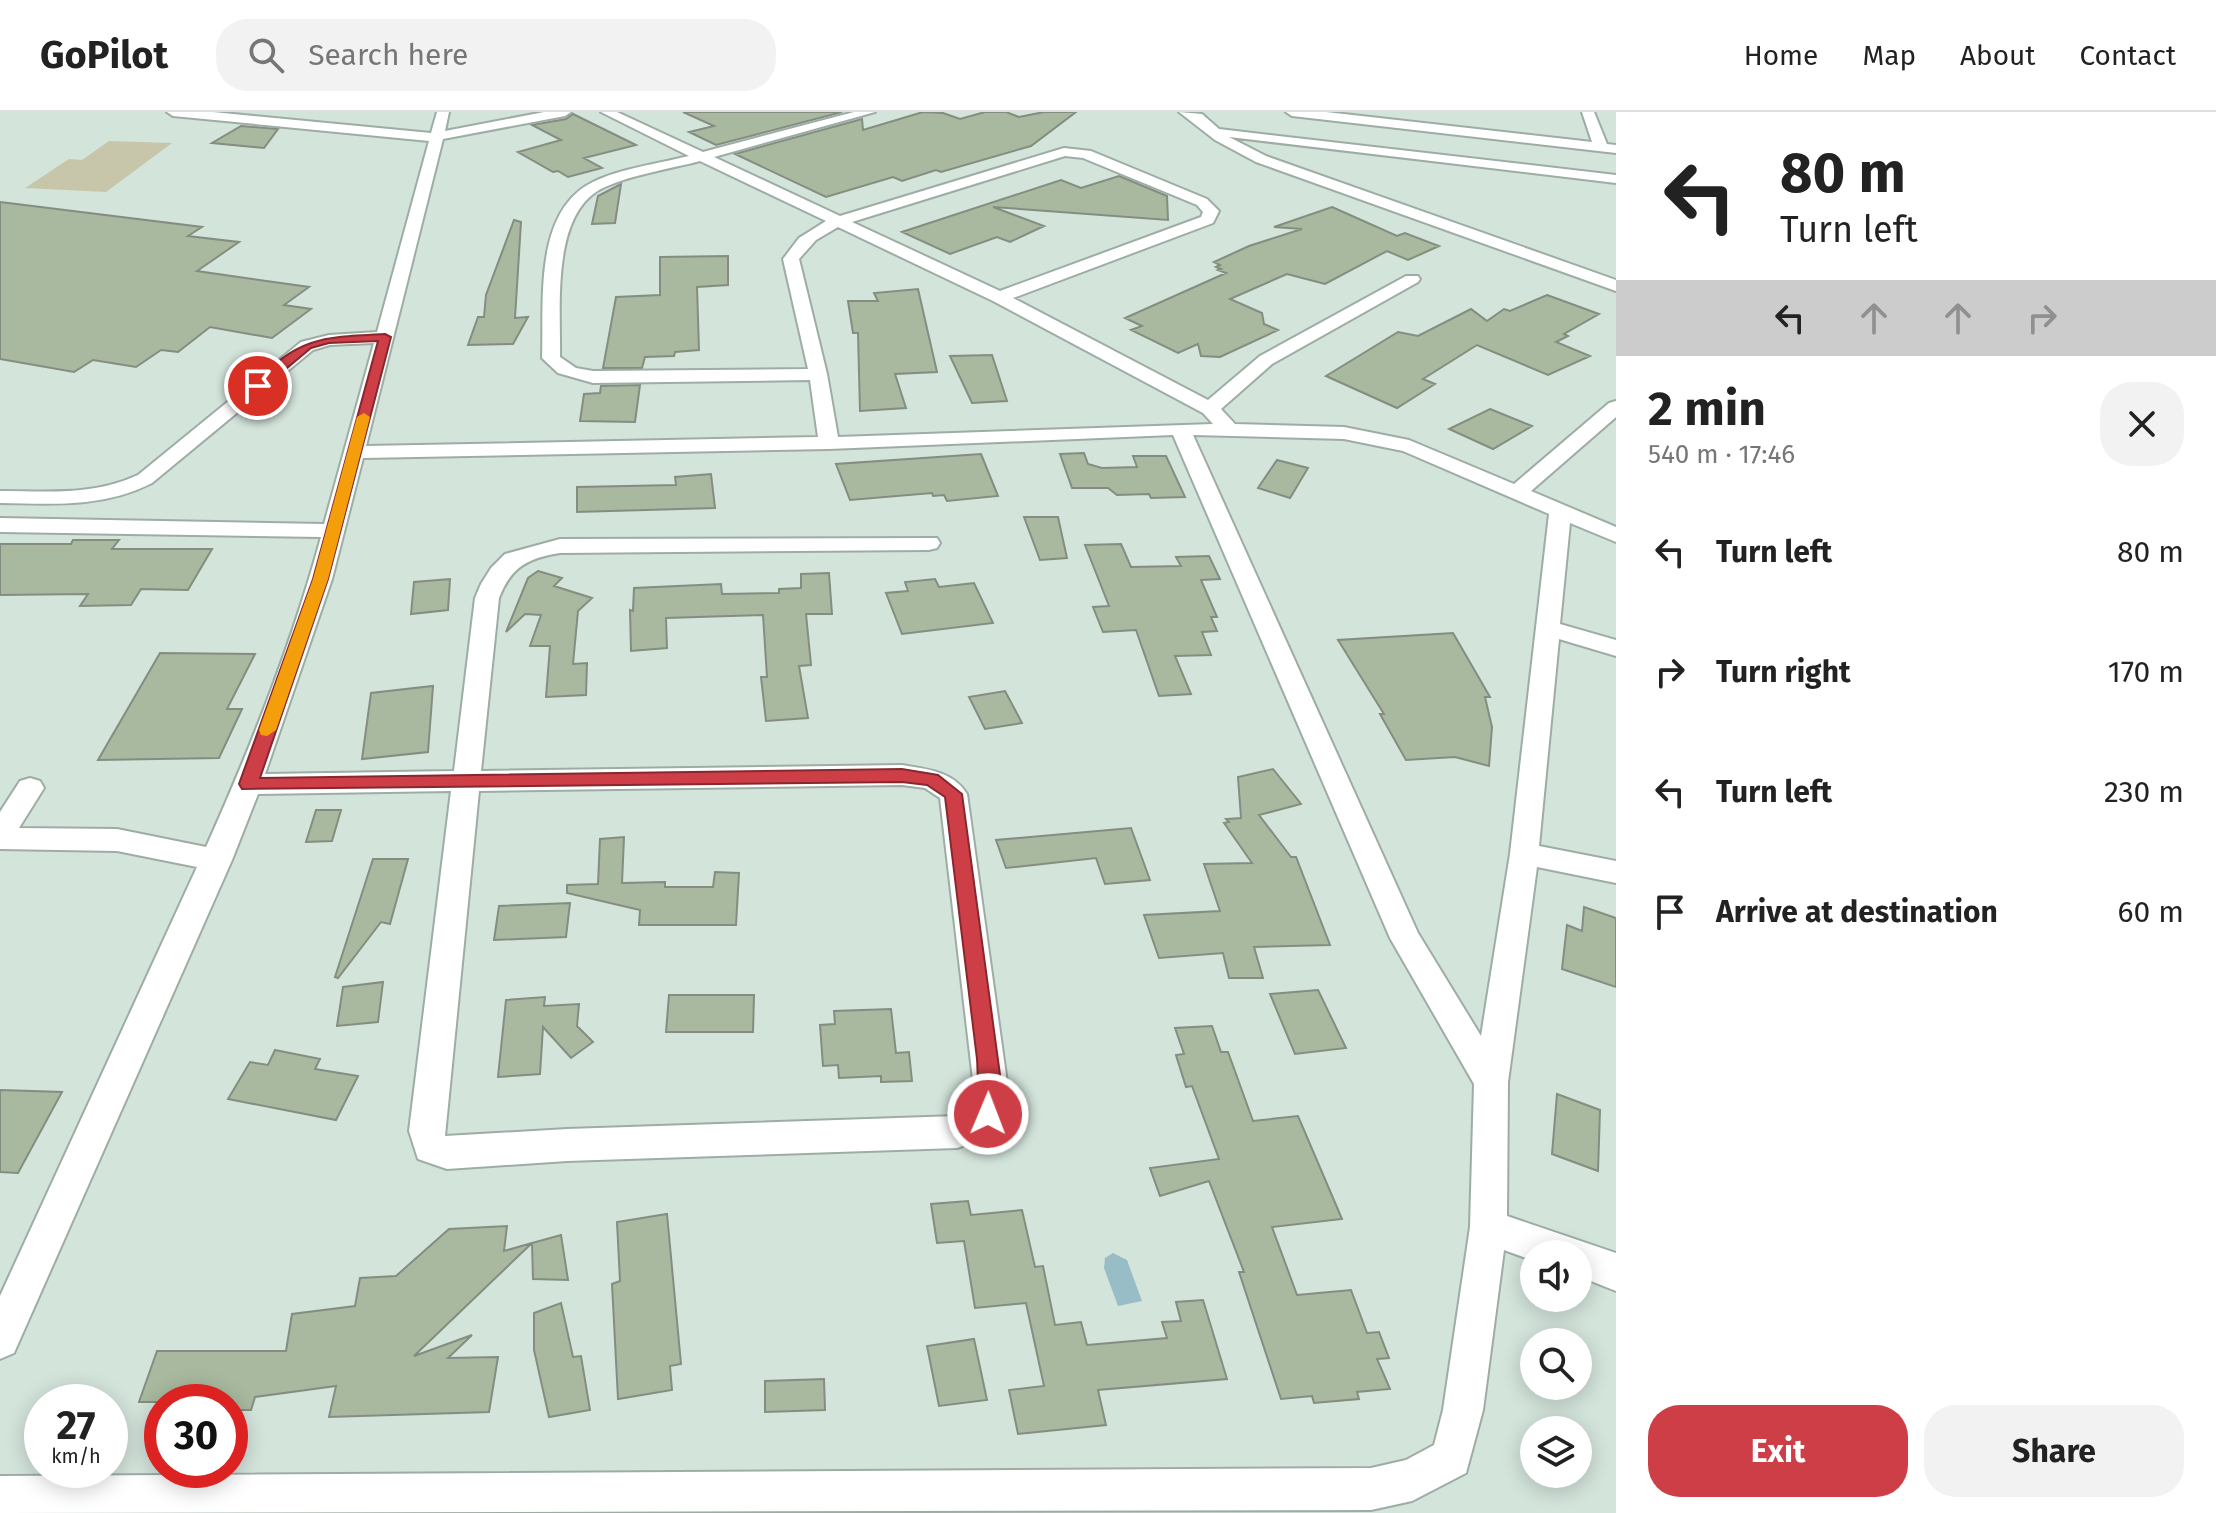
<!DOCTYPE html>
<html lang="en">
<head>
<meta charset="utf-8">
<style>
  body { margin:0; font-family:"Fira Sans",sans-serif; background:#f2f2f2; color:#222; height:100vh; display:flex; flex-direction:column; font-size:30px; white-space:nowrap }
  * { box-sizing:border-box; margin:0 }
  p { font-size:26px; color:#767676 }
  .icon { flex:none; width:44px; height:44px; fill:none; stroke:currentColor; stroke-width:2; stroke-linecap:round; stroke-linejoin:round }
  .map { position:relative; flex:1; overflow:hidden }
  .sheet { display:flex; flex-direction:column; background:#fff; width:600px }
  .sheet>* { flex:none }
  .top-card { background:#fff; color:#222; overflow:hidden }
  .controls { position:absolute; left:1520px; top:1128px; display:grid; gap:16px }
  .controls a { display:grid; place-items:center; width:72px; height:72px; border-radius:50%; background:#fff; box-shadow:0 4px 20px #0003; font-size:40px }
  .speed { position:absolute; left:24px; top:1272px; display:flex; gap:16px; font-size:40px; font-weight:700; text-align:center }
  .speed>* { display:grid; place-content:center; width:104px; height:104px; border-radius:50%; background:#fff; box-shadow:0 4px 20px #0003; line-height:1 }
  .speed small { font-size:20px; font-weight:400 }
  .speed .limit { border:12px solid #d22; background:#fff; color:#111 }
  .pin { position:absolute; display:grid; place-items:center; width:68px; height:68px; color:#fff; margin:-34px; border:4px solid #fff; border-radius:50%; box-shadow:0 2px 8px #0007 }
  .me { position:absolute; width:88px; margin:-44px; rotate:1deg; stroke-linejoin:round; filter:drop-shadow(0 0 6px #0008) }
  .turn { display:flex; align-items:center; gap:28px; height:168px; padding:0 32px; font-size:36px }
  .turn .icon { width:104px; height:104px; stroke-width:2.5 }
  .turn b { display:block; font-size:56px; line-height:68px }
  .lanes { display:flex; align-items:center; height:76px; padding:0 32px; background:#0003; justify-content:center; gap:40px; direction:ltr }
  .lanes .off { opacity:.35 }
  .round { display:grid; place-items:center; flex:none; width:84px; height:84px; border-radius:32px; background:#f2f2f2 }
  .summary { display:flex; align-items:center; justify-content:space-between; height:136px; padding:0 32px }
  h1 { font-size:48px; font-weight:700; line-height:60px }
  .primary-button { display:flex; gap:16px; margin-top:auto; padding:16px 32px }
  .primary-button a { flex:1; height:92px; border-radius:32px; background:#ce3e46; color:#fff; font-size:32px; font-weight:700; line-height:92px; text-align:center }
  .primary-button a+a { background:#f2f2f2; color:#222 }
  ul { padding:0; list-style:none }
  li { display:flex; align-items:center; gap:24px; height:120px; padding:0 32px }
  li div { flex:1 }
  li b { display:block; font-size:30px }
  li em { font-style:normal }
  header { display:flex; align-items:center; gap:48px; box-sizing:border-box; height:112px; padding:0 40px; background:#fff; border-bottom:2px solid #e0e0e0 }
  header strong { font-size:38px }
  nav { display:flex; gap:44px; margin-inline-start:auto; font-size:28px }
  .search { width:560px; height:72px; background:#f2f2f2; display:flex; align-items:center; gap:20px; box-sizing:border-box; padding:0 28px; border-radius:32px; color:#767676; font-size:30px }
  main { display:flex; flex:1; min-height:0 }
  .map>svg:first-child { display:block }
  .green { fill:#c7c6aa }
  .water { fill:#99bdc7 }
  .building { fill:#a8b99f; stroke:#848d80; stroke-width:2 }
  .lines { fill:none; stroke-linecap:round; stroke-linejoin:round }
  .minor-casing { stroke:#9dada5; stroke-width:4 }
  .minor { fill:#fff; fill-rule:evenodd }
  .route { fill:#ce3e46; stroke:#86282e; stroke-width:2 }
  .slow { fill:#f59e0b }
</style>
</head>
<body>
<header>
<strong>GoPilot</strong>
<div class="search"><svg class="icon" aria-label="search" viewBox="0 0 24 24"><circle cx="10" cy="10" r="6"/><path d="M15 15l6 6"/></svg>Search here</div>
<nav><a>Home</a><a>Map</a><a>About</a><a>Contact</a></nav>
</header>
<main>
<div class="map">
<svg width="1616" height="1401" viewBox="0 0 1616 1401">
  <rect width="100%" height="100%" fill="#d3e4db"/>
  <path class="green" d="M109 29 172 31 106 80 25 76 69 47 82 48Z"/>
  <path class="water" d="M1113 1141 1127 1148 1142 1189 1118 1194 1104 1156 1105 1146Z"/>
  <path class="building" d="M683 0H842L716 33 689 20 714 14Z
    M923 0 943 1 960 7 985 0H1006L1019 5 1044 0H1076L1031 34 941 60 936 58 902 69 893 65 826 85 735 42 862 7 863 18Z
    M573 2 636 33 584 46 602 56 568 65 558 59 553 60 518 40 561 28 532 13 566 7Z
    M241 14 278 17 264 36 212 31Z
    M1119 64 1167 84 1168 108 993 95 1044 114 1010 130 997 125 950 142 902 120 1061 68 1081 76Z
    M621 72 615 111 592 112 598 84Z
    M0 90 202 115 188 124 239 130 197 159 309 175 284 193 311 197 272 226 210 215 178 240 161 238 136 255 93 248 74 260 0 247Z
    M1332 95 1397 124 1405 121 1439 134 1408 148 1387 139 1325 172 1287 162 1230 187 1262 201 1264 212 1278 218 1220 245 1201 244 1198 232 1178 241 1131 218 1142 214 1125 206 1226 161 1218 158 1221 157 1216 155 1220 153 1214 150 1249 134 1302 117 1274 115Z
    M514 108 521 110 515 206 528 205 513 232 468 233 478 205H484L486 183Z
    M728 144V173L697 175 699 238 675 240 674 244 645 245 642 256H603L616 185 660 183V145Z
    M918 177 937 260 895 262 906 296 860 299 858 221H853L848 189H878L874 181Z
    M1547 183 1599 202 1564 222 1568 224 1556 230 1590 244 1548 263 1477 233 1423 267 1435 272 1397 296 1326 264 1398 220 1418 224 1471 197 1487 209 1504 197 1510 199Z
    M992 243 1007 289 972 291 950 244Z
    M640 273 635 310 580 309 584 282 600 281 601 274Z
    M1490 297 1532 314 1493 337 1449 317Z
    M1084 341 1088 352 1102 356 1137 355 1133 344H1166L1185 385 1151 386 1149 382 1117 383 1108 376H1072L1060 342Z
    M981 342 998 384 947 389 944 383 933 384 932 381 850 388 836 352Z
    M1277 348 1308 356 1290 386 1258 376Z
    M711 362 715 396 577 400V375L676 373 675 365Z
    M1024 405H1058L1067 446 1040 448Z
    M73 428H119L112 437H212L188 478 141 477 131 493 80 494 88 482 0 483V432H71Z
    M1121 432 1131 455 1181 454 1176 445 1209 444 1220 467 1201 468 1217 505H1211L1217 519 1202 520 1211 543 1175 544 1191 582 1159 584 1136 518 1103 520 1093 495 1109 494 1085 433Z
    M538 459 562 466 554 474 592 486 578 499 573 552 587 551 586 583 546 585 550 534H530L541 503 525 502 506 520 528 466Z
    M829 461 832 502H806L811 553 799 554 808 606 766 609 761 565H767L763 503 666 506 667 536 631 539 630 498 633 499 634 476 721 472 722 482 779 481V477L801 476V462Z
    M450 467 448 498 411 502 414 470Z
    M935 467 939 475 974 471 993 511 902 522 886 481 908 479 905 470Z
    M1453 521 1490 585H1485L1492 615 1489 654 1455 645 1406 648 1380 602H1384L1338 528Z
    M160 541 255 542 227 597H242L219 646 98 648Z
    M433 574 428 640 362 647 371 581Z
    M1005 579 1022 611 985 617 969 585Z
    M1273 657 1301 692 1259 703 1291 745H1296L1330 833 1254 835 1263 866H1229L1223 841 1159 846 1144 803 1220 799 1204 752 1252 751 1224 711 1229 710 1226 707 1241 706 1238 665Z
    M316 698H341L332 729 306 730Z
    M1131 716 1150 768 1105 772 1096 746 1006 756 996 728Z
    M624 725 622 771 665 770V775H713L715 760 739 761 736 813H639L640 798 567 781V773L598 772 600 727Z
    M373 747H408L390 812 381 810 338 866 335 865Z
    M570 791 566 825 494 828 499 794Z
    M1584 795 1616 806V875L1562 857 1567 813 1582 819Z
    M383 870 378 910 337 914 343 875Z
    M1318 878 1346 936 1295 942 1270 882Z
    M669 883H754L753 920H666Z
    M545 885 544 894 579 892 577 914 593 930 571 946 543 915 540 962 498 965 506 888Z
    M891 897 896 941 909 940 912 969 881 970V964L839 966 838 953 823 954 820 913 835 912 834 899Z
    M1212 914 1221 940H1228L1253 1009 1298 1004 1342 1107 1272 1115 1297 1183 1351 1178 1367 1221 1379 1220 1389 1246 1377 1247 1390 1277 1357 1280 1359 1287 1314 1291 1312 1284 1281 1287 1239 1160H1244L1209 1069 1160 1084 1150 1056 1219 1047 1192 974 1186 975 1176 943 1184 942 1175 916Z
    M275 938 320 947 315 957 358 964 336 1008 228 987 250 950 268 953Z
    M0 978 62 980 18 1061 0 1060Z
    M1557 982 1600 998 1598 1059 1552 1042Z
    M968 1089 971 1103 1022 1098 1035 1155 1043 1154 1055 1213 1081 1210 1087 1233 1167 1226 1162 1210 1181 1209 1176 1190 1203 1188 1227 1267 1098 1278 1106 1313 1018 1322 1009 1278 1044 1274 1026 1191 975 1196 964 1129 937 1131 931 1092Z
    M667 1102 681 1252 670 1254 672 1278 618 1287 612 1172 620 1169 617 1110Z
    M507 1114 504 1139 532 1131 414 1244 472 1223 448 1246 498 1245 489 1300 329 1305 336 1274 255 1285 251 1298H230V1290H139L157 1239H286L292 1202 355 1194 360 1166 396 1164 449 1117Z
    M561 1123 568 1168 533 1167 532 1131Z
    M561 1191 573 1245 581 1244 590 1298 549 1305 534 1238V1201Z
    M974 1227 987 1288 939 1294 927 1234Z
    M824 1267 825 1298 765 1300V1269Z"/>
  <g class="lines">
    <g class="minor-casing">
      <path id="minor" d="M167 0H213L431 21 437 0H449L445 19 544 0H571L565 4 443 27 366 334 818 325 810 268 593 271 558 261 542 246C544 191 533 99 593 70 619 57 660 51 689 44L601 0H617L703 40 854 0H875L714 45 840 104 1064 36 1091 39 1207 87 1219 99 1213 111 1013 186 1208 288 1260 244 1406 164H1418L1420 167 1418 170 1272 252 1221 297 1235 312 1344 315 1409 328 1514 372 1609 291 1616 289V305L1531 379 1616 415V430L1570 411 1560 512 1616 528V544L1559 527 1539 734 1616 749V771L1537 755 1508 970 1507 1104 1616 1141V1179L1578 1164V1142H1534V1149L1504 1138 1483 1298 1466 1361 1412 1389 1371 1398 0 1401V1364L1371 1356 1406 1348 1434 1333 1443 1298 1470 1115 1474 972 1390 826 1173 323 829 337 363 346 332 467 265 662 454 659 475 486 481 472 491 456 505 442 560 427 937 426 940 431 937 436 929 438 560 441C528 446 511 455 499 486L481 659 902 653C926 657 953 659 967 682L1009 985C1001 1016 986 1027 957 1036L567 1049 447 1057 418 1047 409 1019 451 679 258 682 232 748 14 1241 0 1247V1184L197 755 117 739 0 737V700L20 669 30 666 40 669 44 676 19 716 117 717 206 735C251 635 292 531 321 425L0 420V406L324 412 374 231 330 233 313 238 152 371C103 396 53 392 0 391V379C48 379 93 384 138 363L301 230 329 223 377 220 429 29 173 4ZM1065 44 1083 46 1197 93 1203 100 1201 105 1000 179 852 110ZM700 49 826 109 799 126 783 147 808 257 593 259 576 256 560 245C561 196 550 99 605 75 634 62 670 57 700 49ZM838 115 993 189 1203 301 1213 312 838 325 827 262 799 147 816 128ZM1193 323 1344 327 1403 339 1549 402 1510 742 1481 924 1418 821ZM902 673 925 676 940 686 975 985 968 998 957 1004 567 1017 445 1024 479 679Z
        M1179 0 1202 2 1219 17 1616 63V71L1229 25 1266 44 1616 168V179L1256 50 1215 28Z
        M1286 0H1326L1592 30 1582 0H1594L1607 32 1616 33V41L1292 4Z"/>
    </g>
    <use href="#minor" class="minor"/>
  </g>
  <path class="route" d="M385 222 391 225 328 467 260 666 902 657 938 663 962 682 1003 985 996 1009 988 1012 980 1009C978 1003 978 959 977 947L945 685 927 673 902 670 242 677 239 672 313 467 378 229 329 231 311 236 262 277 252 274C298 225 321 225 385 222Z"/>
  <path class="slow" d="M364 301 370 305 328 467 276 618 267 624 261 623 259 618 313 467 357 305Z"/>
</svg>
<div class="controls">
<a><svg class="icon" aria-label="sound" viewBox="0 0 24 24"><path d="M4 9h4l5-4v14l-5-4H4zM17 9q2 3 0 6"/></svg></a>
<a><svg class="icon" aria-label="search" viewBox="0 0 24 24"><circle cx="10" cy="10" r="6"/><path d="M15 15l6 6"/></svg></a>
<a><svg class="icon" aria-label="layers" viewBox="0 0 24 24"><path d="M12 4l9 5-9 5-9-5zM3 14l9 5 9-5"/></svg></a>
</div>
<div class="speed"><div>27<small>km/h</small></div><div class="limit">30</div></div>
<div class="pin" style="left:258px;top:274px;background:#d93025"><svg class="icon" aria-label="arrive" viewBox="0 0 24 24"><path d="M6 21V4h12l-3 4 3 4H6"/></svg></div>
<svg class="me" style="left:988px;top:1002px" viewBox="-20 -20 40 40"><circle r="17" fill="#ce3e46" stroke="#fff" stroke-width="3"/><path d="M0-11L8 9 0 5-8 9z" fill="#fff"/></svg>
</div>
<section class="sheet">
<div class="top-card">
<div class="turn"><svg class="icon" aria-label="left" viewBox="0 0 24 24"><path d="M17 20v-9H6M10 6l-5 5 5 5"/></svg><div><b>80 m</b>Turn left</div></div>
<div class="lanes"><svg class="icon" aria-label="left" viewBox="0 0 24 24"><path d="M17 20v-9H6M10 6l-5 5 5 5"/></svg><svg class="icon off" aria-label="ahead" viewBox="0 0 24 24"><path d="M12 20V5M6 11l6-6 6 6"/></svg><svg class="icon off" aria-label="ahead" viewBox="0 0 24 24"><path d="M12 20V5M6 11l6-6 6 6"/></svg><svg class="icon off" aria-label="right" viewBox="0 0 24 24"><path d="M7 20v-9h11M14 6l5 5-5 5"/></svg></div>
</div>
<div class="summary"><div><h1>2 min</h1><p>540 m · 17:46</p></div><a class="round"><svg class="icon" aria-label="close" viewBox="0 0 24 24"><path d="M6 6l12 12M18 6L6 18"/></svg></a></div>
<ul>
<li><svg class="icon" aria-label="left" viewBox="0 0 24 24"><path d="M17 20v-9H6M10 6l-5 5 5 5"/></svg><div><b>Turn left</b></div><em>80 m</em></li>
<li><svg class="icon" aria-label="right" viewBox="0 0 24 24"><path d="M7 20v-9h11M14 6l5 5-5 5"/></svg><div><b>Turn right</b></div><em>170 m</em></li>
<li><svg class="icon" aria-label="left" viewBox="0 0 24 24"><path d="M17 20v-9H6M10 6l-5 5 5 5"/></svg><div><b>Turn left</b></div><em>230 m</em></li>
<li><svg class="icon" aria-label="arrive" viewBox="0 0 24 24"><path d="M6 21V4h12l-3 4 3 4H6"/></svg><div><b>Arrive at destination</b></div><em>60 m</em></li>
</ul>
<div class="primary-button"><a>Exit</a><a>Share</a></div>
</section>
</main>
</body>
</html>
